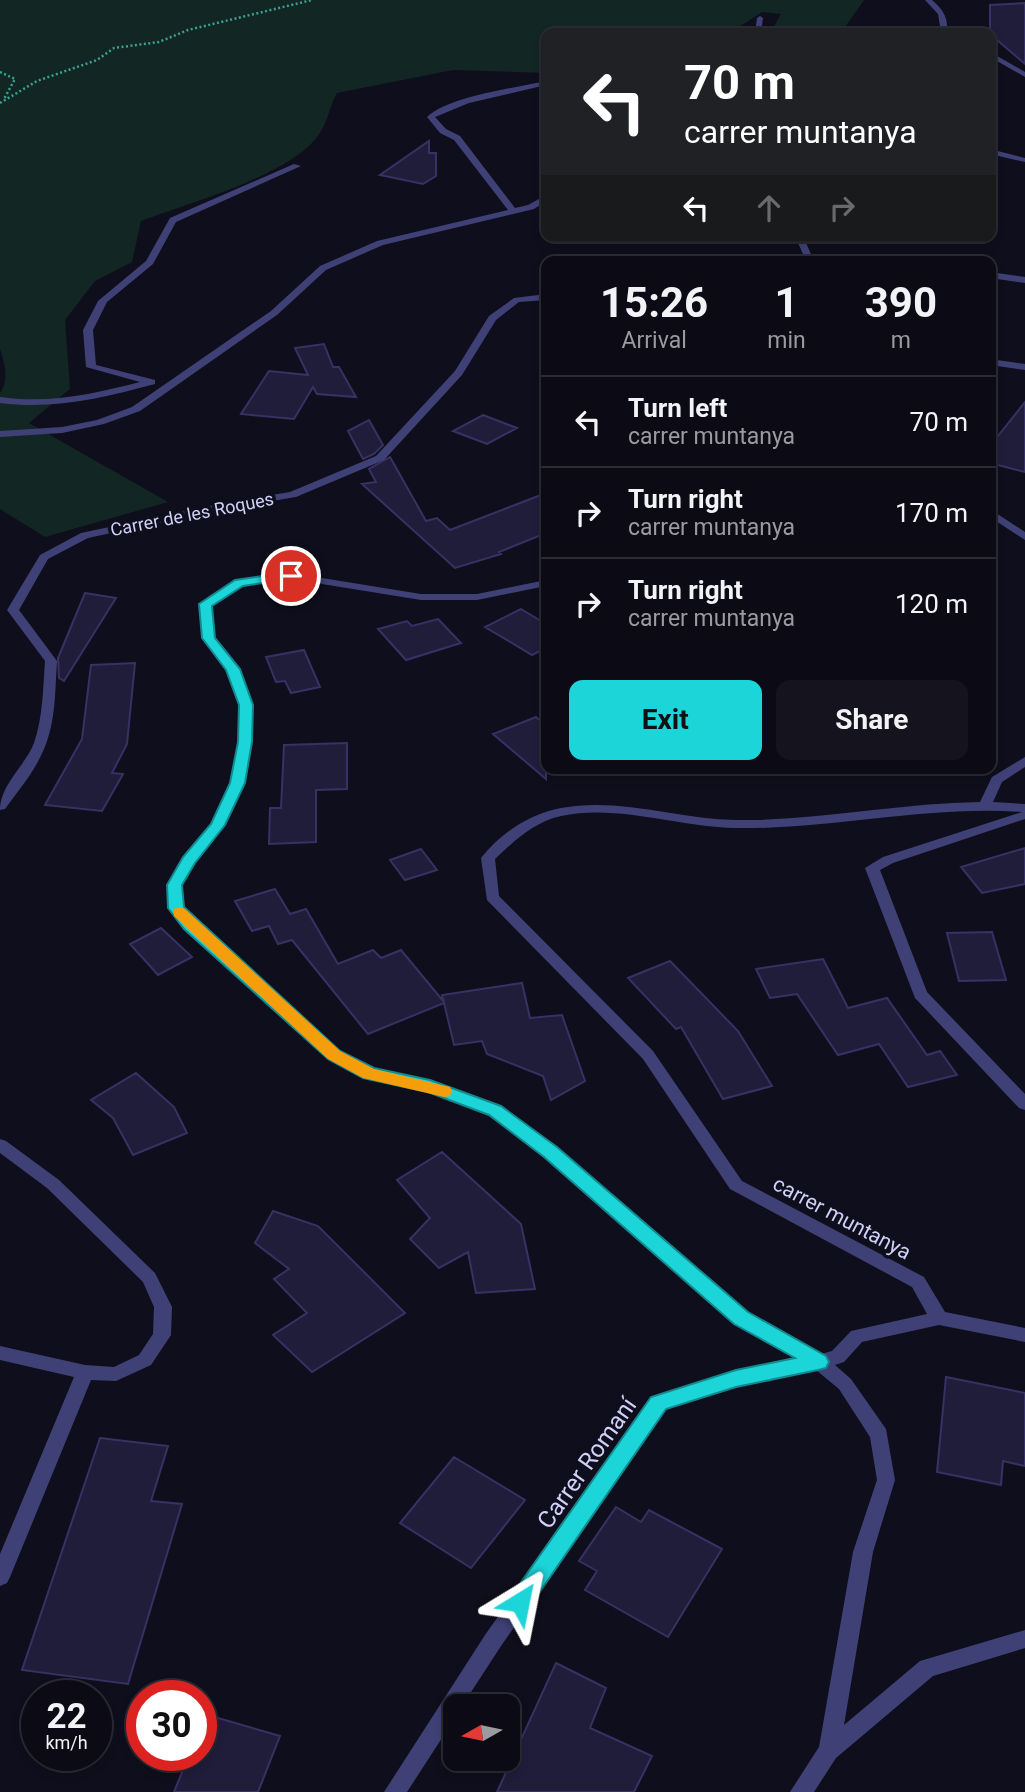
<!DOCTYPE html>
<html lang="en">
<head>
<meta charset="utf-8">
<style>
  body { margin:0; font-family:Roboto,sans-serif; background:#14131e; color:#f1f3f6; height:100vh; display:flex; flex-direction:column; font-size:26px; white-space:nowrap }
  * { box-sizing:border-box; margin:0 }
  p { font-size:23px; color:#9a9aa0 }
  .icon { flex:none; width:38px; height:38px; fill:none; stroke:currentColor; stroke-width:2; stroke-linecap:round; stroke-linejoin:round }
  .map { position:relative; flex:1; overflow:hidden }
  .sheet { position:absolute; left:541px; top:256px; width:455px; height:518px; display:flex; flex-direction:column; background:#0b0a15; border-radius:14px; box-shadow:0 4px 10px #0003,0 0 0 2px #2b2b34 }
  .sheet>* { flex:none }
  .hud { position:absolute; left:541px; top:28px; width:455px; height:214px; border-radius:14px; box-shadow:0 4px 10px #0003,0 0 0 2px #2b2b34; background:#202124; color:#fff; overflow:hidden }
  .needle { width:46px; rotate:261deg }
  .controls { position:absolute; left:443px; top:1694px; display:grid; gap:14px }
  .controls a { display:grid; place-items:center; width:77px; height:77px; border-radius:14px; background:#0b0a15; box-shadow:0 4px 10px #0003,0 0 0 2px #2b2b34; font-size:35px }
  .speed { position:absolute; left:21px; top:1680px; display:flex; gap:14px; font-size:35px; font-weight:700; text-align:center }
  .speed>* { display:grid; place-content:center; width:91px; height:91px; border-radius:50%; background:#0b0a15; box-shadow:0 4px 10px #0003,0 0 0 2px #2b2b34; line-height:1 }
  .speed small { font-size:18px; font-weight:400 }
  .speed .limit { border:10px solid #d22; background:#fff; color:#111 }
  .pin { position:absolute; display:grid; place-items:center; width:60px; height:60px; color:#fff; margin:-30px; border:4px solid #fff; border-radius:50%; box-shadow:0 2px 7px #0007 }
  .me { position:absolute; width:77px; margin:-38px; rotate:35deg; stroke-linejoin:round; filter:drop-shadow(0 0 5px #0008) }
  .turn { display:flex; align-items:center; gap:24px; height:147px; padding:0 28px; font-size:32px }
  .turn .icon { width:91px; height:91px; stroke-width:2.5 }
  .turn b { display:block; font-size:49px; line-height:60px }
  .lanes { display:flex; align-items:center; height:66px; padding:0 28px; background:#0003; justify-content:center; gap:35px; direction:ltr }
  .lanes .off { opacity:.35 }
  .eta { display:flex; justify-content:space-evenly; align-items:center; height:119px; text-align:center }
  .eta b { font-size:42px; font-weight:700; line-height:49px }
  .cta { display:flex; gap:14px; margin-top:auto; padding:14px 28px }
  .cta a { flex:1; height:80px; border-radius:14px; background:#1cd5d9; color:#111; font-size:28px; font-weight:700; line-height:80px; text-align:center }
  .cta a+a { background:#14131e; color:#f1f3f6 }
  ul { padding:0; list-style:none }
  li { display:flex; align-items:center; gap:21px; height:91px; padding:0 28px; border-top:2px solid #2b2b34 }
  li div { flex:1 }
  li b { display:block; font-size:26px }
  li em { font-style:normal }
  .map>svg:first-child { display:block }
  .green { fill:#122623 }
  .building { fill:#201d3b; stroke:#373164; stroke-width:2 }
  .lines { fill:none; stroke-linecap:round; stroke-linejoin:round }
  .path { stroke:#3ca192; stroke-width:2.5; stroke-dasharray:2 2.5; stroke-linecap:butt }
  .minor { fill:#3f4176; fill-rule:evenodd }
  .route { fill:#1cd5d9; stroke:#128a8d; stroke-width:2 }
  .slow { fill:#f59e0b }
  .labels { text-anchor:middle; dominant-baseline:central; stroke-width:7; stroke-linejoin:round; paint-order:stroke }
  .far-street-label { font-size:18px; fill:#d1d0f9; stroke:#0f0e1c }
  .street-label { font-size:21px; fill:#d1d0f9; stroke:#0f0e1c }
  .near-street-label { font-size:24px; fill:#d1d0f9; stroke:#0f0e1c }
</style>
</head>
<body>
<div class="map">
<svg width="1025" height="1792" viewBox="0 0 1025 1792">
  <rect width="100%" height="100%" fill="#0f0e1c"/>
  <path class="green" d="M0 0H864L841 33H770L781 14 762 12 730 33H546V73L453 70 337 93C330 105 328 121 320 133 293 175 188 203 141 221L132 262 95 281 65 320 70 389 29 423 168 502 45 537 0 509V393C9 381 5 363 0 349Z"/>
  <path class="building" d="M1025 3V64L990 34V5Z
    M429 141V153H436V176L423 184 380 175Z
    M324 344 333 367H339L356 397 317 394 313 387 294 419 241 414 269 371 308 375 295 348Z
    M1025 402V472L990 463V446Z
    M483 415 517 428 487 444 453 431Z
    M369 420 383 445 374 454 363 459 348 431Z
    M390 457 426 521 437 518 450 530 546 493V533L499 552 501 554 455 568 362 484 376 482 369 469Z
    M85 593 116 598 64 681 59 678 58 658Z
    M521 609 546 624V648L532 655 485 627Z
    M438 619 461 643 406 660 378 629 407 621 412 626Z
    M304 650 320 687 291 693 285 681 276 682 266 657Z
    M135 663 127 744 112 773 123 774 102 811 45 805 82 739 91 665Z
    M536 717 546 726V779L493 734Z
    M347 743V789L316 790V842L269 844 270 808H281L284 745Z
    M1025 848V884L982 893 961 867Z
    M421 849 437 870 405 880 390 860Z
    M275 889 290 914 306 909 338 964 373 950 381 958 401 950 444 1002 442 995 522 983 530 1018 562 1015 585 1081 551 1100 543 1076 487 1054 482 1041 454 1045 444 1003 368 1034 292 940 278 944 269 926 252 931 235 901Z
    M161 928 192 957 158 975 130 944Z
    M992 932 1006 980 959 981 947 933Z
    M823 959 848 1008 887 998 927 1055 940 1051 957 1075 908 1087 879 1044 838 1055 797 994 770 998 756 969Z
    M670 961 738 1031 772 1086 723 1099 681 1027 676 1029 628 978Z
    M136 1073 174 1107 187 1133 133 1155 113 1118 91 1100Z
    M442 1152 521 1224 535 1289 476 1293 468 1252 439 1268 410 1239 430 1218 397 1180Z
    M273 1211 318 1226 405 1313 312 1372 273 1335 307 1313 274 1279 289 1269 255 1243Z
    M946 1377 1025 1393V1466L1003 1461 1001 1485 937 1472Z
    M100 1438 168 1446 151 1501 182 1504 128 1684 22 1670Z
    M454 1457 525 1500 471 1568 400 1523Z
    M616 1507 641 1522 649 1510 722 1549 668 1637 585 1590 597 1571 579 1561Z
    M556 1663 606 1688 590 1728 652 1756 634 1792H497Z
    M201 1713 280 1736 258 1792H174L189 1755H201Z"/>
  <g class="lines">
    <path class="path" d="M0 72 15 79 4 99
      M0 103 37 81 97 60 114 48 159 42 188 30 312 0"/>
    <path class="minor" d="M925 0H932C942 9 948 16 947 30L953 33 941 32 938 14Z
      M760 16 763 18 761 33H755L757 18Z
      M990 52 1025 72V77L990 57Z
      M546 81V85L469 103 435 117 446 129 460 136 515 208 528 205 546 195V201L534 209 383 245 326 270 277 315 140 411 104 424 62 433 0 437V431L62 427 97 420 132 407 271 311 320 266 377 241 508 210 454 140 440 133 427 117C450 96 515 88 546 81Z
      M990 149 1025 158V162L990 154Z
      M294 164 301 166 176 222 153 264 107 302 93 330 96 365 155 380V384C103 398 54 410 0 403V397C49 404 93 394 140 382L86 367 83 330 98 301 146 261 170 218Z
      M795 236H803L814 261H806Z
      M990 272 1025 277V283L990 278Z
      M546 294V300L519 302 496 320 462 375 384 460 296 497 223 509 88 538 48 559 19 610 57 661C55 690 56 721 44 749 35 771 19 790 5 809L0 810C0 785 25 766 34 743 43 717 43 688 45 661L7 610 40 555 81 533 223 503 290 492 376 456 455 371 489 316 514 298Z
      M990 359 1025 364V370L990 365Z
      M990 509 1025 532V540L990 517Z
      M291 573 421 594H477L546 580V586L477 600H421L291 579 243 585 211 605 214 638 239 669 252 705 251 742 245 783 224 825 195 862 181 885 183 907 195 922 339 1051 373 1069 431 1080 501 1106 556 1148 747 1313 821 1354 832 1351 851 1331 927 1314 912 1287 730 1189 643 1059 487 900 481 858C500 833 530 814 561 808 619 797 678 819 736 820 818 821 898 803 980 802L992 777 1025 757V767L1002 782 993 802 1025 804V819L893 863 880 870 927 992 1025 1094V1110L1019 1108 915 998 865 868 883 857 1022 812C925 805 831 830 735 828 678 827 618 804 561 816 534 822 514 841 495 859L499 896 653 1051 742 1181 924 1277 945 1312 1025 1328V1342L939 1325 862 1342 844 1362 835 1365 851 1379 886 1429 895 1480 873 1552 844 1725 920 1661 1025 1630V1648L933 1676 836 1758 814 1792H790L819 1747 853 1552 877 1480 870 1437 839 1389 816 1370 736 1386 665 1409 499 1649 462 1706H455V1718L407 1792H384L485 1635 653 1398 736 1372 798 1359 735 1323 544 1156 489 1114 429 1091 364 1078 329 1059 185 928 169 908 167 885 184 857 211 824 231 783 239 742 240 705 227 670 202 638 199 604 236 580Z
      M0 1139 6 1141 59 1180 155 1273 172 1307 171 1335 151 1365 116 1381 91 1380 10 1577 7 1583 0 1586V1554L74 1377 0 1360V1346L85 1365 114 1367 139 1355 153 1334 154 1307 143 1282 47 1188 0 1153Z"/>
  </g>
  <path class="route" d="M291 572 297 576 296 578 243 586 212 606 215 638 240 669 253 705 252 742 245 783 225 825 195 863 182 885 184 907 340 1051 374 1068 430 1080 501 1106 557 1147 748 1312 826 1356 829 1362 826 1368 818 1370 736 1387 666 1409 528 1609 520 1612 512 1609 508 1602 512 1595 651 1397 736 1370 795 1358 734 1324 544 1157 489 1115 428 1092 363 1078 328 1059 184 929 168 908 167 885 183 857 211 824 230 783 238 742 239 705 226 670 202 638 199 604 235 580Z"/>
  <path class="slow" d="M180 907 185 909 340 1051 374 1069 450 1087 452 1091 450 1096 444 1097 363 1078 328 1059 174 916V909Z"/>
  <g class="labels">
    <g class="far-street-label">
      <text transform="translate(192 514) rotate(-11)">Carrer de les Roques</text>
    </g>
    <g class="street-label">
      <text transform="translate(842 1218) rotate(28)">carrer muntanya</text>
    </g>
    <g class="near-street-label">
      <text transform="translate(587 1463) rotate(-55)">Carrer Romaní</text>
    </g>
  </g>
</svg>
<div class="controls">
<a><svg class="needle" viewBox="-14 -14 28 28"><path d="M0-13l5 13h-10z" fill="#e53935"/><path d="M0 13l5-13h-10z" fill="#9a9aa0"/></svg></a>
</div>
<div class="speed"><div>22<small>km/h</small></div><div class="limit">30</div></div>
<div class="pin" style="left:291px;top:576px;background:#d93025"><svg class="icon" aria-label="arrive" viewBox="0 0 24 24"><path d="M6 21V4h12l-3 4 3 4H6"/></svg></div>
<svg class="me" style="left:520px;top:1602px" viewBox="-20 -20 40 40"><path d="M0-17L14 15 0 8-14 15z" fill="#1cd5d9" stroke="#fff" stroke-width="4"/></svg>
<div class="hud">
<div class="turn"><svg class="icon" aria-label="left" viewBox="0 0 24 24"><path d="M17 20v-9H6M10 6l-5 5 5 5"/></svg><div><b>70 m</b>carrer muntanya</div></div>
<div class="lanes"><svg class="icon" aria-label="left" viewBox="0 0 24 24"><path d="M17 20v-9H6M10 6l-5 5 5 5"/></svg><svg class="icon off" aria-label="ahead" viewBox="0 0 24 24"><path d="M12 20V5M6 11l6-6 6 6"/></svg><svg class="icon off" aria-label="right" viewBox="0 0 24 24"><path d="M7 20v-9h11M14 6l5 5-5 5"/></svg></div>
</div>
<section class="sheet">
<div class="eta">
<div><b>15:26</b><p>Arrival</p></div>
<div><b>1</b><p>min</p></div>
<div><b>390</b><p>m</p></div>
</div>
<ul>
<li><svg class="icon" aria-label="left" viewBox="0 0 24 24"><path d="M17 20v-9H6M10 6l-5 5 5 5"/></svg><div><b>Turn left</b><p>carrer muntanya</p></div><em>70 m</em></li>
<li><svg class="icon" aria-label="right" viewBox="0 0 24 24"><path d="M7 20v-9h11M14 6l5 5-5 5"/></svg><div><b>Turn right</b><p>carrer muntanya</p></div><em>170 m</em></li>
<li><svg class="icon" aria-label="right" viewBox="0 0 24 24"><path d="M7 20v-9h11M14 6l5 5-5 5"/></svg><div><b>Turn right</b><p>carrer muntanya</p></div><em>120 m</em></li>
</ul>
<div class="cta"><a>Exit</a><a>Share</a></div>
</section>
</div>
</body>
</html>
